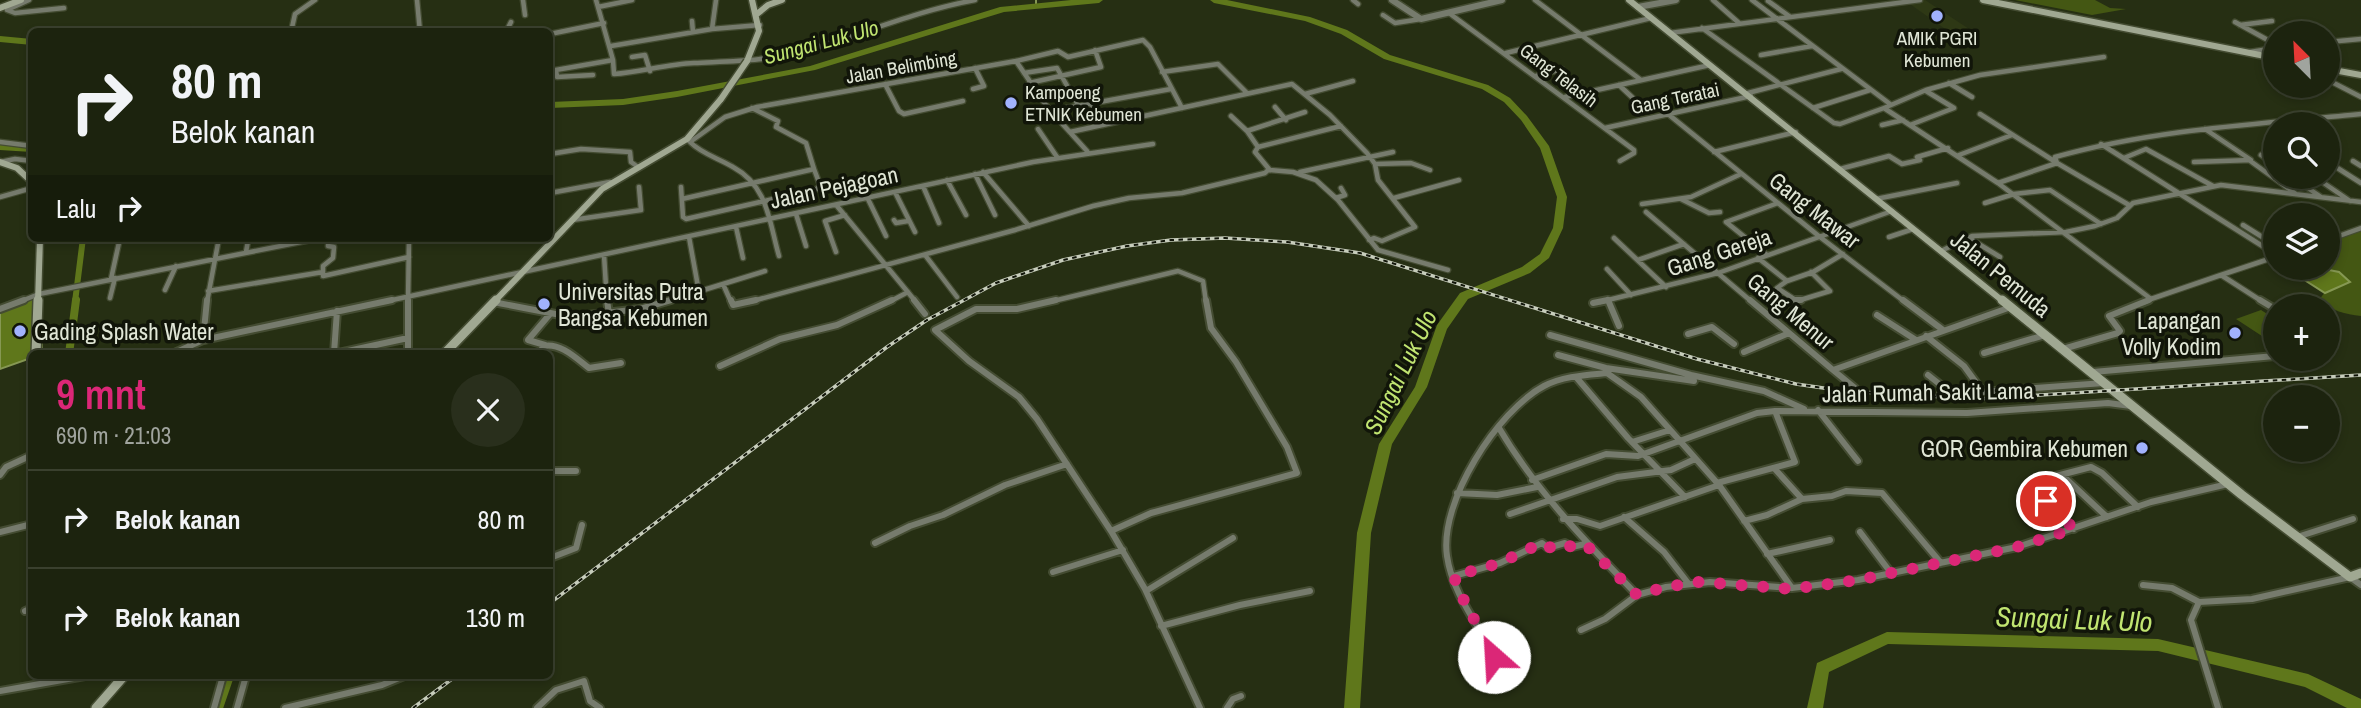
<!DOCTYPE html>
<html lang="id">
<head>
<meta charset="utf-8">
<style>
  body { margin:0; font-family:"Archivo Narrow",sans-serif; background:#292f1c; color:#f1f3f6; height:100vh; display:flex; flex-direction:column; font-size:26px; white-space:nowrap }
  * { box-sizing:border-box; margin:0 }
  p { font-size:23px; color:#a0a49e }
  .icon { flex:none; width:38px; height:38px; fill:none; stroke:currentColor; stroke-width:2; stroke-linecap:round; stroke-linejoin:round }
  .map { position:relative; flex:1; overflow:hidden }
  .side { position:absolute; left:28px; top:350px; width:525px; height:329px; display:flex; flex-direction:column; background:#1c230e; border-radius:10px; box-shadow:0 4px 10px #0003,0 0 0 2px #3a402e }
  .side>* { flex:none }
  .guide { position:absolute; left:28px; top:28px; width:525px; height:214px; border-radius:10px; box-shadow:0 4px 10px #0003,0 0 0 2px #3a402e; background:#1c230e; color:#f1f3f6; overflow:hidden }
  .needle { width:46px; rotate:336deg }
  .buttons { position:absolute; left:2263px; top:21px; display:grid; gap:14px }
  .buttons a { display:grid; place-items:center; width:77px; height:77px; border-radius:50%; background:#1c230e; box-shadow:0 4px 10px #0003,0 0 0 2px #3a402e; font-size:35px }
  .pin { position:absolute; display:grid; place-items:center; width:60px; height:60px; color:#fff; margin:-30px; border:4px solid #fff; border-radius:50%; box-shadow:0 2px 7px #0007 }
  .me { position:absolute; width:77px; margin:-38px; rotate:334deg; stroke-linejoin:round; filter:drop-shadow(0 0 5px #0008) }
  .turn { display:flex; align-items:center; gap:24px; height:147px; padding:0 28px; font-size:32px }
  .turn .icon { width:91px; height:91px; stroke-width:2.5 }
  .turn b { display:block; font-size:49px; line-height:60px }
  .then { display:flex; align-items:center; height:66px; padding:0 28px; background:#0003; gap:14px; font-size:26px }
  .round { display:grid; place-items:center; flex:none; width:74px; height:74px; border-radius:37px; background:#292f1c }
  .head { display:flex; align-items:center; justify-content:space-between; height:119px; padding:0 28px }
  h1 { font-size:42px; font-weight:600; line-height:52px; color:#db2777 }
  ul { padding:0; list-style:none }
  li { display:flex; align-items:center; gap:21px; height:98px; padding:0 28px; border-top:2px solid #3a402e }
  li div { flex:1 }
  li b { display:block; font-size:26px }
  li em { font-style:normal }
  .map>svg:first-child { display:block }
  .built { fill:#2e3815 }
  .green { fill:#445713 }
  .water { fill:#5f771b; stroke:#869853; stroke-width:2 }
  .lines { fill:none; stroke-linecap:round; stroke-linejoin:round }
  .stream { stroke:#869853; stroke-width:2 }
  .canal-far1 { stroke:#5f771b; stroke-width:6 }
  .canal { stroke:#5f771b; stroke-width:8 }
  .river { fill:#5f771b; fill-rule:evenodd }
  .minor-far1-casing { stroke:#444c32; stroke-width:7 }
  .minor-casing { stroke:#444c32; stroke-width:10 }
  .tertiary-casing { stroke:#444c32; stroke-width:9 }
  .secondary-far1-casing { stroke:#444c32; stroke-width:9 }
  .secondary-casing { stroke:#444c32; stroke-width:12 }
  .minor-far1 { stroke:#767b6d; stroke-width:4.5 }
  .minor { stroke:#767b6d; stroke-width:6 }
  .tertiary { stroke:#767b6d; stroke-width:6 }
  .secondary-far1 { stroke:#a0a892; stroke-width:6 }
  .secondary { stroke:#a0a892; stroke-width:9 }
  .rail-casing { stroke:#c7cdbc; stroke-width:3.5 }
  .rail { stroke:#111509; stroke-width:2; stroke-dasharray:4.5; stroke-linecap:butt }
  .secondary-bridge-casing { stroke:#444c32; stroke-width:9; stroke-linecap:butt }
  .secondary-bridge { stroke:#a0a892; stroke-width:6 }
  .route { stroke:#db2777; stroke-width:12; stroke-dasharray:0 21.6 }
  .poi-dot { fill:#a1b2fd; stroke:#111509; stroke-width:2.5 }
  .labels { text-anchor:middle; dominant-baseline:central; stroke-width:7; stroke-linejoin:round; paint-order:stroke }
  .far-poi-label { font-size:19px; fill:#e0e6d6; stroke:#111509 }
  .far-street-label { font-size:19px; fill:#e0e6d6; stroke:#111509 }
  .far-water-label { font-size:21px; font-style:italic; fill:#c1e571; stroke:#111509 }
  .street-label { font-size:23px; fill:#e0e6d6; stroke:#111509 }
  .poi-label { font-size:23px; fill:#e0e6d6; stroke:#111509; text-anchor:start }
  .water-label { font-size:24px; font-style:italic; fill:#c1e571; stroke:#111509 }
  .near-water-label { font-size:28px; font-style:italic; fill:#c1e571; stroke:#111509 }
</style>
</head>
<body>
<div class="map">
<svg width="2361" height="708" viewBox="0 0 2361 708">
  <rect width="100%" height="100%" fill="#262f13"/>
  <path class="built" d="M1925 0 1969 29 1951 33 1907 2Z"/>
  <path class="green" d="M2015 0H2095L2110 8 2126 9 2092 15Z
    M2361 228V316C2345 314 2332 311 2319 300L2325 292 2284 268H2328V239Z
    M2261 310 2275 319V337L2268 340 2236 319Z"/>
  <path class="water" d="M2329 270 2339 272 2350 282 2325 293 2303 279Z
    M39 294 42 353 32 354 31 358 0 369V309Z"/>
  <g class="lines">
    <path class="stream" d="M1036 0V4"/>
    <path class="canal-far1" d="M0 147 32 149
      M75 302 83 238"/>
    <path class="canal" d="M69 354 76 300
      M219 708 230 676"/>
    <path class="river" d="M1071 0H1103L1099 3 1004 12 815 70 677 97 623 105 550 108V102L623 99 677 91 810 66 1000 7Z
      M1210 0H1227L1310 17 1347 30 1390 55 1488 85 1510 98 1527 116 1549 146 1567 197 1563 228 1549 258 1530 273 1468 299 1447 329 1427 387 1392 444 1371 533 1360 708H1344L1357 533 1379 444 1415 387 1437 325 1460 293 1522 267 1540 254 1553 228 1557 197 1540 148 1521 120 1504 102 1482 89 1384 59 1341 34 1305 21 1214 3Z
      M0 36 32 39V45L0 42Z
      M1887 632 2158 639 2308 674 2361 699V708H2347L2305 687 2158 651 1888 644 1829 672 1823 708H1807L1817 663Z"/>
    <g class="minor-far1-casing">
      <path id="minor-far1" d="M29 0 7 10 15 13 64 8
        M417 0 420 32
        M523 0 525 15
        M1353 0 1358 4
        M1535 0 1641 80
        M1713 0 1739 23
        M1752 0 1890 104
        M1768 1 1789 16
        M598 7 632 0
        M1449 13 1634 150V153L1620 161
        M1383 15 1395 23 1421 19
        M692 21 693 32
        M2235 22 2275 44
        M2240 25 2272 21
        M1702 28 1834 123 1840 124 1884 108
        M712 29 716 0
        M291 32 295 14 315 0
        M506 32 511 22
        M1670 33 1920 0
        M550 34 604 23
        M2328 42 2361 39
        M611 46 712 29 760 25
        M2250 52 2275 48
        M1506 53 1651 18
        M1761 55 1812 46
        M632 57 645 55 650 71
        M2104 57 1980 75 1926 90 1884 108 1998 183 2151 299 2145 302
        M613 60 614 74C640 72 668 64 694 63 732 61 768 61 805 51 863 34 915 11 975 0
        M1016 61 1058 51 1068 57 1143 40 1150 47 1182 108
        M556 70 557 77 593 75
        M550 71 613 60 596 0
        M1162 72 1218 64 1247 93
        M1024 73 1057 68 1078 105
        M1536 76 1562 69
        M2328 80 2361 97
        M1029 83 1101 67 1095 50
        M1949 83 1972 97
        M885 84 899 111 904 114 963 101
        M1619 85 1635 100
        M973 89 984 86 975 68
        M1748 93 1841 69
        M1305 94 1353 81
        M1565 97 1710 65
        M1090 102 1103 125
        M1275 107 1286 120
        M752 108 778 121 776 127 806 143 814 169
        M1813 108 1870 90
        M1050 111 1171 89
        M1668 114 1820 237 1905 302
        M1980 114 2054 161
        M1231 116 1247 131
        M1882 125 1903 120
        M1910 125 1954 108 1926 91
        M1605 128 1751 96
        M1038 129 1057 157
        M1070 132 1292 84 1330 115 1367 153 1375 164 1378 180 1415 227 1382 241 1374 238 1369 240
        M687 139 690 142 725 117 757 107 1016 61 1048 108 1087 151
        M0 142 32 146
        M690 142C702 154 718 158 733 167 768 186 769 221 779 256
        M2101 144 2275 254
        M1258 147 1341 126
        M1714 152 1796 132
        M550 154 581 149 630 152 631 162 638 167
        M1959 155 2012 135
        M2261 155 2275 165
        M2124 158 2146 149 2213 186
        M2249 160 2296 194
        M2353 161 2361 166
        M0 162 15 159 32 161
        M2194 162 2251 160 2205 129
        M2328 162 2361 183
        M1375 164 1411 163 1430 170
        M1840 169 1889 156 1902 164 1920 160 1917 157 1948 148
        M1269 170 1293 172 1316 180 1338 200 1378 250 1448 270
        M983 172 1029 226
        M1300 172 1393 152
        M975 174 995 215
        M2292 177 2321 197
        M2315 177 2350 201
        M947 180 966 215
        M1998 183 2057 163
        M923 186 939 223
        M681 187 683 217 686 219 817 189 820 185 814 169 682 199
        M895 192 915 232
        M550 193 610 182
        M0 197 32 188
        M1336 198 1345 195 1341 188
        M1394 198 1459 180
        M868 199 886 236
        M1681 199 1709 213 1720 212
        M1876 199 1957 183
        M1985 203 2014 194 2050 190 2101 224
        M1642 204 1691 197 1741 174
        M2129 205 2057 163 2055 157C2155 129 2258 124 2361 114
        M837 206 916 302
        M1646 212 1752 302
        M796 214 806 246
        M572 220 641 210 639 187
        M894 220 896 223 908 221
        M2243 225 2275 245
        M736 227 743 258
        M689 237 699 292
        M1889 237 1913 229
        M329 238 328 246 334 247 333 258 323 266V276L409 257
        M1614 238 1666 287
        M1969 238 2000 257
        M2328 240 2361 228
        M1941 251 1972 236 2066 232 2095 226 2117 218 2133 203 2221 185 2361 202
        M246 252 248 241
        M836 252 825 221 845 215
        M604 255 607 302
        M925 255 957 297
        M1767 255 1726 222 1778 203
        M1758 258 1787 281 1813 272 1843 254
        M1638 260 1684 244
        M1607 269 1631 295
        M111 279 120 238
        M1787 281 1777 288 1797 301 1830 291 1811 272
        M723 284 765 271
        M165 290 176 266
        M208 291 323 272
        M110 298 115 278
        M1608 299 1609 302
        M2151 299 2221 275
        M19 302 39 294 321 238
        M207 302 219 238
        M383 302 1033 162 1153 144
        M408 302 409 238
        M665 302 723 284 731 302
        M749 302 1015 230 1093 206 1129 198 1182 193 1265 173 1269 169 1255 152 1258 147 1247 131 1305 112
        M889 302 908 292
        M1049 302 1178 271 1203 281 1206 302
        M1600 302 1718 273 1892 211
        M2263 302 2221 275 2275 257"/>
    </g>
    <g class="minor-casing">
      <path id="minor" d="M607 300 609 314
        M731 300 733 305 756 300
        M914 300 925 314
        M1056 300 1017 309H976L935 330 969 361 1019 397 1037 419 1111 531
        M1608 300 1619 326
        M1750 300 1833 370 2011 307
        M1795 300H1801
        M1903 300 1943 330
        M2260 300 2275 309
        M493 302 571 317 640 309 671 300
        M1593 303 1608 300
        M0 309 24 300
        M1877 315 1916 340
        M1688 334 1712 327 1734 344
        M1550 335 1691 375 1764 391 1804 409
        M1926 336 1964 366 1983 392
        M203 340 392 300
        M2328 344V351
        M545 345 528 340 550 314
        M2063 349 2118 333 2120 331 2109 316 2149 300
        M1744 352 1789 333
        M334 353 337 311
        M1984 353 2045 335
        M172 354 203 340 207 300
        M334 354 408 338
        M408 354V300
        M540 354 543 346C560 342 576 358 589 368L621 363
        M1558 355 1606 368 1694 381
        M720 366 780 339 837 325 892 300
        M1833 370 1855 388
        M2093 372 2275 356
        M1928 375 1952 394
        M1576 377 1628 438 1685 497
        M1940 395 2104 383
        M1818 410 1858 461
        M1499 428C1537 492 1586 542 1637 595
        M1632 442 1670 430
        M550 471H576
        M0 475 6 467 32 455
        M2062 475 2107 517
        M1532 480 1606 454 1638 456 1757 413 1775 411
        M1717 483 1795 462 1775 411 1967 413 2108 403 2131 406
        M1457 493 1497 495 1537 487
        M1802 499 1832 496 1846 491 1882 493 1941 563
        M1510 514 1617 477 1671 470 1695 459
        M1624 517 1664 552 1688 583
        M1563 519H1577L1600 526 1719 485
        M1744 521 1767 515 1802 499 1774 468
        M2074 529 2032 487 2033 482 2091 467 2102 473 2138 507
        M1111 531 1145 589 1200 708
        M1111 531 1151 513 1297 473 1287 447 1236 362 1211 328 1206 300
        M0 532 32 524
        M1860 532 1891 573
        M2297 537 2353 519
        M875 543 910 526 943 515 1005 485 1067 464
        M1767 554 1830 540
        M550 558 576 548 582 525
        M1053 572 1123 550
        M1454 576 1500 563 1542 543 1548 548 1565 543 1572 547 1585 544
        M2143 585 2172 588 2199 602
        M1146 591 1233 538
        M25 611 32 608
        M1161 626 1240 605 1310 591
        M1581 630 1605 619 1637 595 1666 587 1710 582 1792 588 1858 580 2017 547 2151 502 2228 484
        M1490 663 1494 657 1493 653C1476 622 1452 592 1447 556 1439 502 1497 411 1544 386 1563 376 1586 375 1607 373L1641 397 1719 485 1792 588
        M0 691 85 676
        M214 708 223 676
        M237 708 246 676
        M285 708 382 685 404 676
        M537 708 556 690 584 681 590 701 600 708
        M1227 708 1233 699 1241 696
        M2218 708 2191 620 2199 602 2252 599 2350 577 2361 585"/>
    </g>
    <g class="tertiary-casing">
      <path id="tertiary" d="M1392 0 1421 19 1502 0
        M1638 7 1676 0"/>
    </g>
    <g class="secondary-far1-casing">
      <path id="secondary-far1" d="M1629 0 2004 302
        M1983 0 2275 58
        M0 8 21 0
        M757 14 768 5 782 0
        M747 61 759 31 752 0
        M2328 69 2361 75
        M0 162 17 168 32 182
        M38 302 40 238
        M494 302 602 189 687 139 721 99"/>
    </g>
    <g class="secondary-casing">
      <path id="secondary" d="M2002 300 2242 495 2350 577 2361 573
        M36 354 38 300
        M444 354 496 300
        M96 708 124 676"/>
    </g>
    <use href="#minor-far1" class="minor-far1"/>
    <use href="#minor" class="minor"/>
    <use href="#tertiary" class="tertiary"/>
    <use href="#secondary-far1" class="secondary-far1"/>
    <use href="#secondary" class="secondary"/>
    <g class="rail-casing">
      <path id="rail" d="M550 603 887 347 927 320 996 283 1063 260 1127 246 1171 240 1225 238 1287 242 1360 253 1697 359 1796 384 1844 391 1977 399 2361 375
        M413 708 456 676"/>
    </g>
    <use href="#rail" class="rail"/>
    <g class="secondary-bridge-casing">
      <path id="secondary-bridge" d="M721 99 747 61"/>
    </g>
    <use href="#secondary-bridge" class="secondary-bridge"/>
  </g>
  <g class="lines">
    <path class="route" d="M1494 657 1458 589 1454 576 1500 563 1539 544H1544L1548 548 1563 543 1572 547 1585 544 1637 595 1666 587 1699 582 1792 589 1858 580 2017 547 2074 529 2046 501"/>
  </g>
  <g class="poi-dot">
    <circle cx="1937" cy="16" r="7"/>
    <circle cx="1011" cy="103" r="7"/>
    <circle cx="544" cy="304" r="7"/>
    <circle cx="20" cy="331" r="7"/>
    <circle cx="2235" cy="333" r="7"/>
    <circle cx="2142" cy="448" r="7"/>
  </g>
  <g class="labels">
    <g class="far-poi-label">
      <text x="1937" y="38">AMIK PGRI<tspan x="1937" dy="22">Kebumen</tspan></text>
      <text x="1025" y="92" text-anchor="start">Kampoeng<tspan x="1025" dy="22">ETNIK Kebumen</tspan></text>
    </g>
    <g class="far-street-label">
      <text transform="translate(901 67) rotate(-10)">Jalan Belimbing</text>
      <text transform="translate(1559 75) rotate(37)">Gang Telasih</text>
      <text transform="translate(1675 98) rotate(-12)">Gang Teratai</text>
    </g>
    <g class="far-water-label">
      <text transform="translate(821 42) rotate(-15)">Sungai Luk Ulo</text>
    </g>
    <g class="street-label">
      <text transform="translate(834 187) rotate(-12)">Jalan Pejagoan</text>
      <text transform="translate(1815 210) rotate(38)">Gang Mawar</text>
      <text transform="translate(1719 252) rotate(-18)">Gang Gereja</text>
      <text transform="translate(2001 274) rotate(39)">Jalan Pemuda</text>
      <text transform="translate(1791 311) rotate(40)">Gang Menur</text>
      <text transform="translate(1928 392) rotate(-1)">Jalan Rumah Sakit Lama</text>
    </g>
    <g class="poi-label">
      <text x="558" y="291">Universitas Putra<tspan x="558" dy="26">Bangsa Kebumen</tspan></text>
      <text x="2221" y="320" text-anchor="end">Lapangan<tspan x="2221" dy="26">Volly Kodim</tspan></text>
      <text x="34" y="331">Gading Splash Water</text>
      <text x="2128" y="448" text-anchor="end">GOR Gembira Kebumen</text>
    </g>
    <g class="water-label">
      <text transform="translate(1400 372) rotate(-64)">Sungai Luk Ulo</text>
    </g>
    <g class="near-water-label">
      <text transform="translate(2074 619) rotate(2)">Sungai Luk Ulo</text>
    </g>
  </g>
</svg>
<div class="buttons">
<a><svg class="needle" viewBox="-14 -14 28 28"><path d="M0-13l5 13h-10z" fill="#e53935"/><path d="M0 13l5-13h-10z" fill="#a0a49e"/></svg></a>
<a><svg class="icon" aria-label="search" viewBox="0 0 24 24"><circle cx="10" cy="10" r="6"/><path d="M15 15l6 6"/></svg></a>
<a><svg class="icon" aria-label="layers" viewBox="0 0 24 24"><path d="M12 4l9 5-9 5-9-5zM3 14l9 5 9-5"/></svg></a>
<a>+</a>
<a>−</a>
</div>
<div class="pin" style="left:2046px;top:501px;background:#d93025"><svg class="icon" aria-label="arrive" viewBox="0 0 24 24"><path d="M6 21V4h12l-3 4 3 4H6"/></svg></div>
<svg class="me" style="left:1494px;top:657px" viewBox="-20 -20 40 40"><circle r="19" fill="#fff"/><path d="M0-13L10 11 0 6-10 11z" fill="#db2777"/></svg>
<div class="guide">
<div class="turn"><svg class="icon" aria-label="right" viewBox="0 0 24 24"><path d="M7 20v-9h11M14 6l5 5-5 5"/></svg><div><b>80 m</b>Belok kanan</div></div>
<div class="then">Lalu<svg class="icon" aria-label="right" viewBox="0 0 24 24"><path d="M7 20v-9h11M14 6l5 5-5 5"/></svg></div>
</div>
<section class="side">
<div class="head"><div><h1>9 mnt</h1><p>690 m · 21:03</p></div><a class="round"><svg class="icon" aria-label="close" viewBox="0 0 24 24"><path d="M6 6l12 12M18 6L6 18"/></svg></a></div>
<ul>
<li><svg class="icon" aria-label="right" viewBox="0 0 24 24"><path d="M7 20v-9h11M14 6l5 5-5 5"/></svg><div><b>Belok kanan</b></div><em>80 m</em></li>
<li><svg class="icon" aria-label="right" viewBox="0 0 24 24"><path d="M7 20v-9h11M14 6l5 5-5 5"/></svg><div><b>Belok kanan</b></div><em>130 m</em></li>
</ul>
</section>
</div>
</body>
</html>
